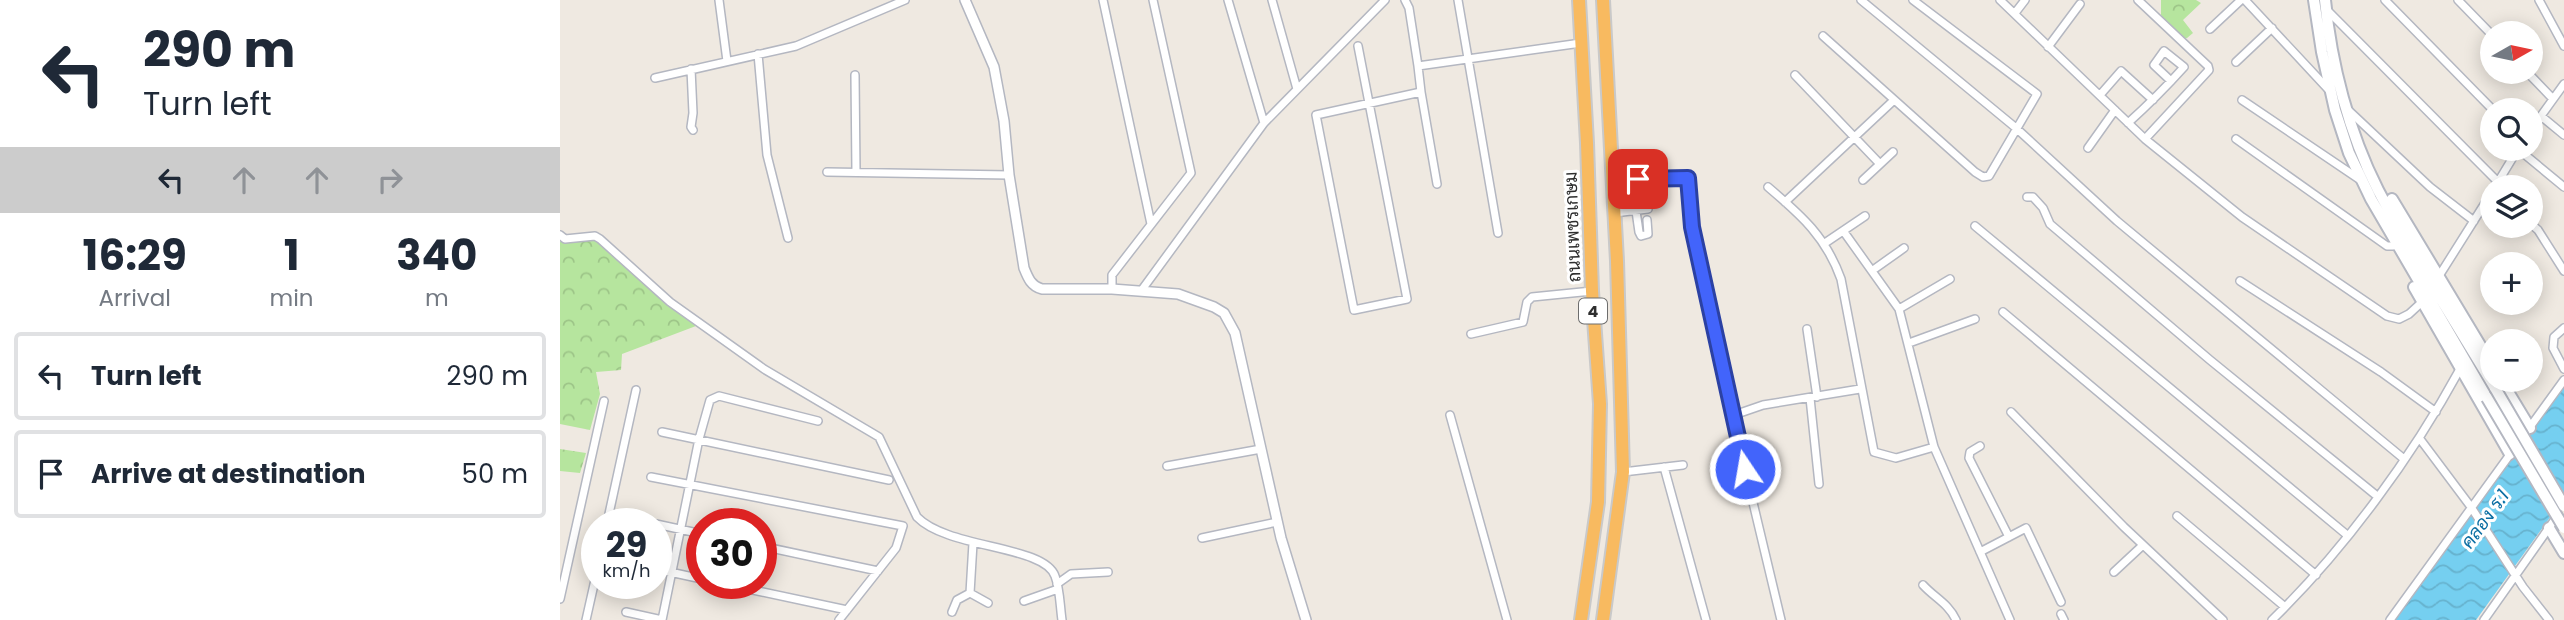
<!DOCTYPE html>
<html lang="en">
<head>
<meta charset="utf-8">
<style>
  body { margin:0; font-family:Poppins,Sarabun,sans-serif; background:#f6f6f7; color:#1f2937; height:100vh; display:flex; flex-direction:column; font-size:26px; white-space:nowrap }
  * { box-sizing:border-box; margin:0 }
  p { font-size:23px; color:#747a83 }
  .icon { flex:none; width:38px; height:38px; fill:none; stroke:currentColor; stroke-width:2; stroke-linecap:round; stroke-linejoin:round }
  .map { position:relative; flex:1; overflow:hidden }
  .details { display:flex; flex-direction:column; background:#fff; width:560px }
  .details>* { flex:none }
  .top-card { background:#fff; color:#1f2937; overflow:hidden }
  .needle { width:46px; rotate:81deg }
  .buttons { position:absolute; left:1920px; top:21px; display:grid; gap:14px }
  .buttons a { display:grid; place-items:center; width:63px; height:63px; border-radius:50%; background:#fff; box-shadow:0 4px 18px #0003; font-size:35px }
  .speed { position:absolute; left:21px; top:508px; display:flex; gap:14px; font-size:35px; font-weight:700; text-align:center }
  .speed>* { display:grid; place-content:center; width:91px; height:91px; border-radius:50%; background:#fff; box-shadow:0 4px 18px #0003; line-height:1 }
  .speed small { font-size:18px; font-weight:400 }
  .speed .limit { border:10px solid #d22; background:#fff; color:#111 }
  .pin { position:absolute; display:grid; place-items:center; width:60px; height:60px; color:#fff; margin:-30px; border-radius:14px; box-shadow:0 4px 10px #0006 }
  .me { position:absolute; width:77px; margin:-38px; rotate:348deg; stroke-linejoin:round; filter:drop-shadow(0 0 5px #0008) }
  .turn { display:flex; align-items:center; gap:24px; height:147px; padding:0 28px; font-size:32px }
  .turn .icon { width:91px; height:91px; stroke-width:2.5 }
  .turn b { display:block; font-size:49px; line-height:60px }
  .lanes { display:flex; align-items:center; height:66px; padding:0 28px; background:#0003; justify-content:center; gap:35px; direction:ltr }
  .lanes .off { opacity:.35 }
  .eta { display:flex; justify-content:space-evenly; align-items:center; height:119px; text-align:center }
  .eta b { font-size:42px; font-weight:700; line-height:49px }
  ul { padding:0; list-style:none }
  li { display:flex; align-items:center; gap:21px; height:88px; margin:0 14px 10px; padding:0 14px; border:4px solid #e0e1e3; border-radius:7px }
  li div { flex:1 }
  li b { display:block; font-size:26px }
  li em { font-style:normal }
  main { display:flex; flex:1; min-height:0 }
  .map>svg:first-child { display:block }
  .forest { fill:url(#forest-crowns) }
  .water { fill:url(#water-waves) }
  .lines { fill:none; stroke-linecap:round; stroke-linejoin:round }
  .minor-casing { stroke:#b4b7c1; stroke-width:10 }
  .tertiary-casing { stroke:#b4b7c1; stroke-width:12 }
  .secondary-casing { stroke:#b4b7c1; stroke-width:14 }
  .trunk-casing { stroke:#c9c9c9; stroke-width:16 }
  .minor { stroke:#fff; stroke-width:7 }
  .tertiary { stroke:#fff; stroke-width:9 }
  .secondary { stroke:#fff; stroke-width:10 }
  .trunk { stroke:#f8ba60; stroke-width:12 }
  .secondary-bridge-casing { stroke:#b4b7c1; stroke-width:14; stroke-linecap:butt }
  .secondary-bridge { stroke:#fff; stroke-width:10 }
  .route-casing { stroke:#2b41a3; stroke-width:18 }
  .route { stroke:#4264fb; stroke-width:12 }
  .labels { text-anchor:middle; dominant-baseline:central; stroke-width:6; stroke-linejoin:round; paint-order:stroke }
  .shield { fill:#fff; stroke:#6d6d6d; stroke-width:2 }
  .shield-label { font-size:16px; font-weight:bold; fill:#2e2e2e }
  .street-label { font-size:18px; fill:#2e2e2e; stroke:#fff }
  .water-label { font-size:19px; font-style:italic; fill:#0d6fa3; stroke:#fff }
</style>
</head>
<body>
<main>
<section class="details">
<div class="top-card">
<div class="turn"><svg class="icon" aria-label="left" viewBox="0 0 24 24"><path d="M17 20v-9H6M10 6l-5 5 5 5"/></svg><div><b>290 m</b>Turn left</div></div>
<div class="lanes"><svg class="icon" aria-label="left" viewBox="0 0 24 24"><path d="M17 20v-9H6M10 6l-5 5 5 5"/></svg><svg class="icon off" aria-label="ahead" viewBox="0 0 24 24"><path d="M12 20V5M6 11l6-6 6 6"/></svg><svg class="icon off" aria-label="ahead" viewBox="0 0 24 24"><path d="M12 20V5M6 11l6-6 6 6"/></svg><svg class="icon off" aria-label="right" viewBox="0 0 24 24"><path d="M7 20v-9h11M14 6l5 5-5 5"/></svg></div>
</div>
<div class="eta">
<div><b>16:29</b><p>Arrival</p></div>
<div><b>1</b><p>min</p></div>
<div><b>340</b><p>m</p></div>
</div>
<ul>
<li><svg class="icon" aria-label="left" viewBox="0 0 24 24"><path d="M17 20v-9H6M10 6l-5 5 5 5"/></svg><div><b>Turn left</b></div><em>290 m</em></li>
<li><svg class="icon" aria-label="arrive" viewBox="0 0 24 24"><path d="M6 21V4h12l-3 4 3 4H6"/></svg><div><b>Arrive at destination</b></div><em>50 m</em></li>
</ul>
</section>
<div class="map">
<svg width="2004" height="620" viewBox="0 0 2004 620">
  <defs>
    <pattern id="forest-crowns" width="20" height="18" patternUnits="userSpaceOnUse" patternTransform="scale(1.75)"><rect width="20" height="18" fill="#b6e59e"/><path d="M2 6a3 3 0 1 1 6 0M12 15a3 3 0 1 1 6 0" fill="none" stroke="#9dc588"/></pattern>
    <pattern id="water-waves" width="16" height="10" patternUnits="userSpaceOnUse" patternTransform="scale(1.75)"><rect width="16" height="10" fill="#75cff0"/><path d="M0 5q4-4 8 0t8 0" fill="none" stroke="#66b2ce"/></pattern>
  </defs>
  <rect width="100%" height="100%" fill="#efe9e1"/>
  <path class="forest" d="M1601 0H1636L1641 3 1623 20 1633 33 1627 38 1620 40 1601 15Z
    M35 236 136 326 62 354 61 370 36 372 40 394 30 430 0 424V242Z
    M0 449 26 453 20 473 0 471Z"/>
  <path class="water" d="M2004 382V498L1916 620H1831Z"/>
  <g class="lines">
    <g class="minor-casing">
      <path id="minor" d="M159 0 167 61
        M543 0 591 224
        M668 0 704 123
        M712 0 737 89
        M845 0 849 8 858 66
        M898 0 938 233
        M1301 0 1456 128 1557 221 1844 459
        M1440 0 1585 139 1682 217 1827 316 1839 319 1849 314 1862 302
        M1578 0 1648 66 1649 70 1585 139
        M1685 0 1768 89
        M1825 0 1933 110
        M1898 0 1932 35
        M1979 0 2004 46
        M1766 9 1938 182
        M1455 13 1465 0
        M1650 29 1681 0
        M1263 36 1415 172 1423 177 1429 176 1477 94 1353 0
        M798 46 847 299 794 310 756 115 861 92 858 66 1021 43
        M1488 47 1520 4
        M198 54 207 155 228 238
        M1676 62 1712 28
        M131 69 133 113 131 127 133 130
        M1967 72 1993 99
        M295 75 296 172
        M1235 75 1320 164
        M95 78 236 46 345 0
        M861 92 877 184
        M1540 95 1561 71 1593 100
        M1682 100 1802 181
        M1786 108 1870 187 1914 221
        M1981 116 2004 135
        M1568 123C1588 105 1606 87 1624 67L1604 51 1594 65 1611 81
        M1970 131 2004 84
        M1676 139 1827 246H1833
        M1528 148 1555 110
        M1958 149 2004 187
        M267 172 449 175
        M1053 180 1128 178 1132 227 1185 469 1221 620
        M1303 180 1333 152
        M1208 187C1242 216 1266 237 1281 279L1314 452 1336 458 1374 447
        M1935 187 1958 149
        M1467 197H1473L1483 208 1490 224 1650 360 1817 496
        M1225 202 1333 101
        M1076 211 1079 232 1081 236 1088 234 1087 220
        M1054 213 1088 209
        M1970 223 1978 230 2004 271
        M1415 226 1787 535
        M1284 232 1339 309 1374 447 1450 620
        M0 235 5 239 35 236 40 239 110 302 204 369 319 437 357 517C388 549 484 545 495 576 500 589 500 606 502 620
        M1265 243 1305 216
        M1313 270 1344 248
        M1879 276 1932 192
        M1680 281 1821 372 1876 412
        M552 289V275L631 173 593 0
        M581 291 704 123 825 0
        M1339 309 1390 279
        M1443 312 1756 575
        M2004 328 1994 337 1993 348 2004 369
        M1247 329 1257 397
        M911 334 963 322 967 302 972 297 1032 291
        M1349 343 1415 319
        M1250 398 1259 484
        M1451 412 1564 527 1663 620
        M890 415 947 620
        M1174 415 1203 405 1300 389
        M102 432 329 480
        M1860 439 1911 507 1963 587 1989 620
        M1420 446 1410 452 1409 458 1449 537
        M607 466 701 449
        M1104 467 1146 620
        M1063 472 1123 465
        M91 477 343 526 336 548 279 620
        M1617 516 1725 607
        M47 523 76 390
        M86 523H90
        M96 524 142 534
        M642 538 717 522
        M413 543 410 593 428 603
        M201 546 318 571
        M1420 552 1466 528 1501 602
        M96 569 142 579
        M1554 572 1583 545
        M160 583 287 610
        M497 584 511 574 548 572
        M1363 585C1375 598 1389 604 1396 620
        M0 599 44 401
        M464 601 498 589
        M66 612 102 620
        M392 612 397 600 410 593
        M1501 614 1504 620
        M26 620 37 571
        M102 620 139 439 150 400 159 396 258 421
        M1712 620C1784 550 1852 457 1900 369
        M1830 620 2004 380
        M1924 620 1998 515"/>
    </g>
    <g class="tertiary-casing">
      <path id="tertiary" d="M405 0 434 67 444 121 449 175 464 268C468 278 471 286 482 289H552L618 294 654 307 664 313 675 333 721 538 746 620"/>
    </g>
    <g class="secondary-casing">
      <path id="secondary" d="M1754 0 1762 52 1775 110 1789 153 1811 199 1927 398
        M1765 0C1771 64 1789 133 1818 190 1854 258 1896 323 1935 388
        M1832 199 1932 365
        M1854 287 1950 454
        M1941 380 1970 428
        M1989 528 2004 553"/>
    </g>
    <g class="trunk-casing">
      <path id="trunk" d="M1019 0 1027 143 1032 291 1040 404 1038 502 1021 620
        M1043 0 1057 261 1063 472 1043 620"/>
    </g>
    <use href="#minor" class="minor"/>
    <use href="#tertiary" class="tertiary"/>
    <use href="#secondary" class="secondary"/>
    <use href="#trunk" class="trunk"/>
    <g class="secondary-bridge-casing">
      <path id="secondary-bridge" d="M1935 388 2004 506
        M1927 398 2004 528"/>
    </g>
    <use href="#secondary-bridge" class="secondary-bridge"/>
  </g>
  <g class="lines">
    <g class="route-casing">
      <path id="route" d="M1078 179 1128 178 1132 227 1185 469"/>
    </g>
    <use href="#route" class="route"/>
  </g>
  <g class="labels">
    <rect class="shield" x="1019" y="298.5" width="28" height="25" rx="5"/>
    <g class="shield-label">
      <text x="1033" y="311">4</text>
    </g>
    <g class="street-label">
      <text transform="translate(1012 227) rotate(-92)">ถนนเพชรเกษม</text>
    </g>
    <g class="water-label">
      <text transform="translate(1925 519) rotate(-54)">คลอง ร.1</text>
    </g>
  </g>
</svg>
<div class="buttons">
<a><svg class="needle" viewBox="-14 -14 28 28"><path d="M0-13l5 13h-10z" fill="#e53935"/><path d="M0 13l5-13h-10z" fill="#747a83"/></svg></a>
<a><svg class="icon" aria-label="search" viewBox="0 0 24 24"><circle cx="10" cy="10" r="6"/><path d="M15 15l6 6"/></svg></a>
<a><svg class="icon" aria-label="layers" viewBox="0 0 24 24"><path d="M12 4l9 5-9 5-9-5zM3 14l9 5 9-5"/></svg></a>
<a>+</a>
<a>−</a>
</div>
<div class="speed"><div>29<small>km/h</small></div><div class="limit">30</div></div>
<div class="pin" style="left:1078px;top:179px;background:#d93025"><svg class="icon" aria-label="arrive" viewBox="0 0 24 24"><path d="M6 21V4h12l-3 4 3 4H6"/></svg></div>
<svg class="me" style="left:1185px;top:469px" viewBox="-20 -20 40 40"><circle r="17" fill="#4264fb" stroke="#fff" stroke-width="3"/><path d="M0-11L8 9 0 5-8 9z" fill="#fff"/></svg>
</div>
</main>
</body>
</html>
